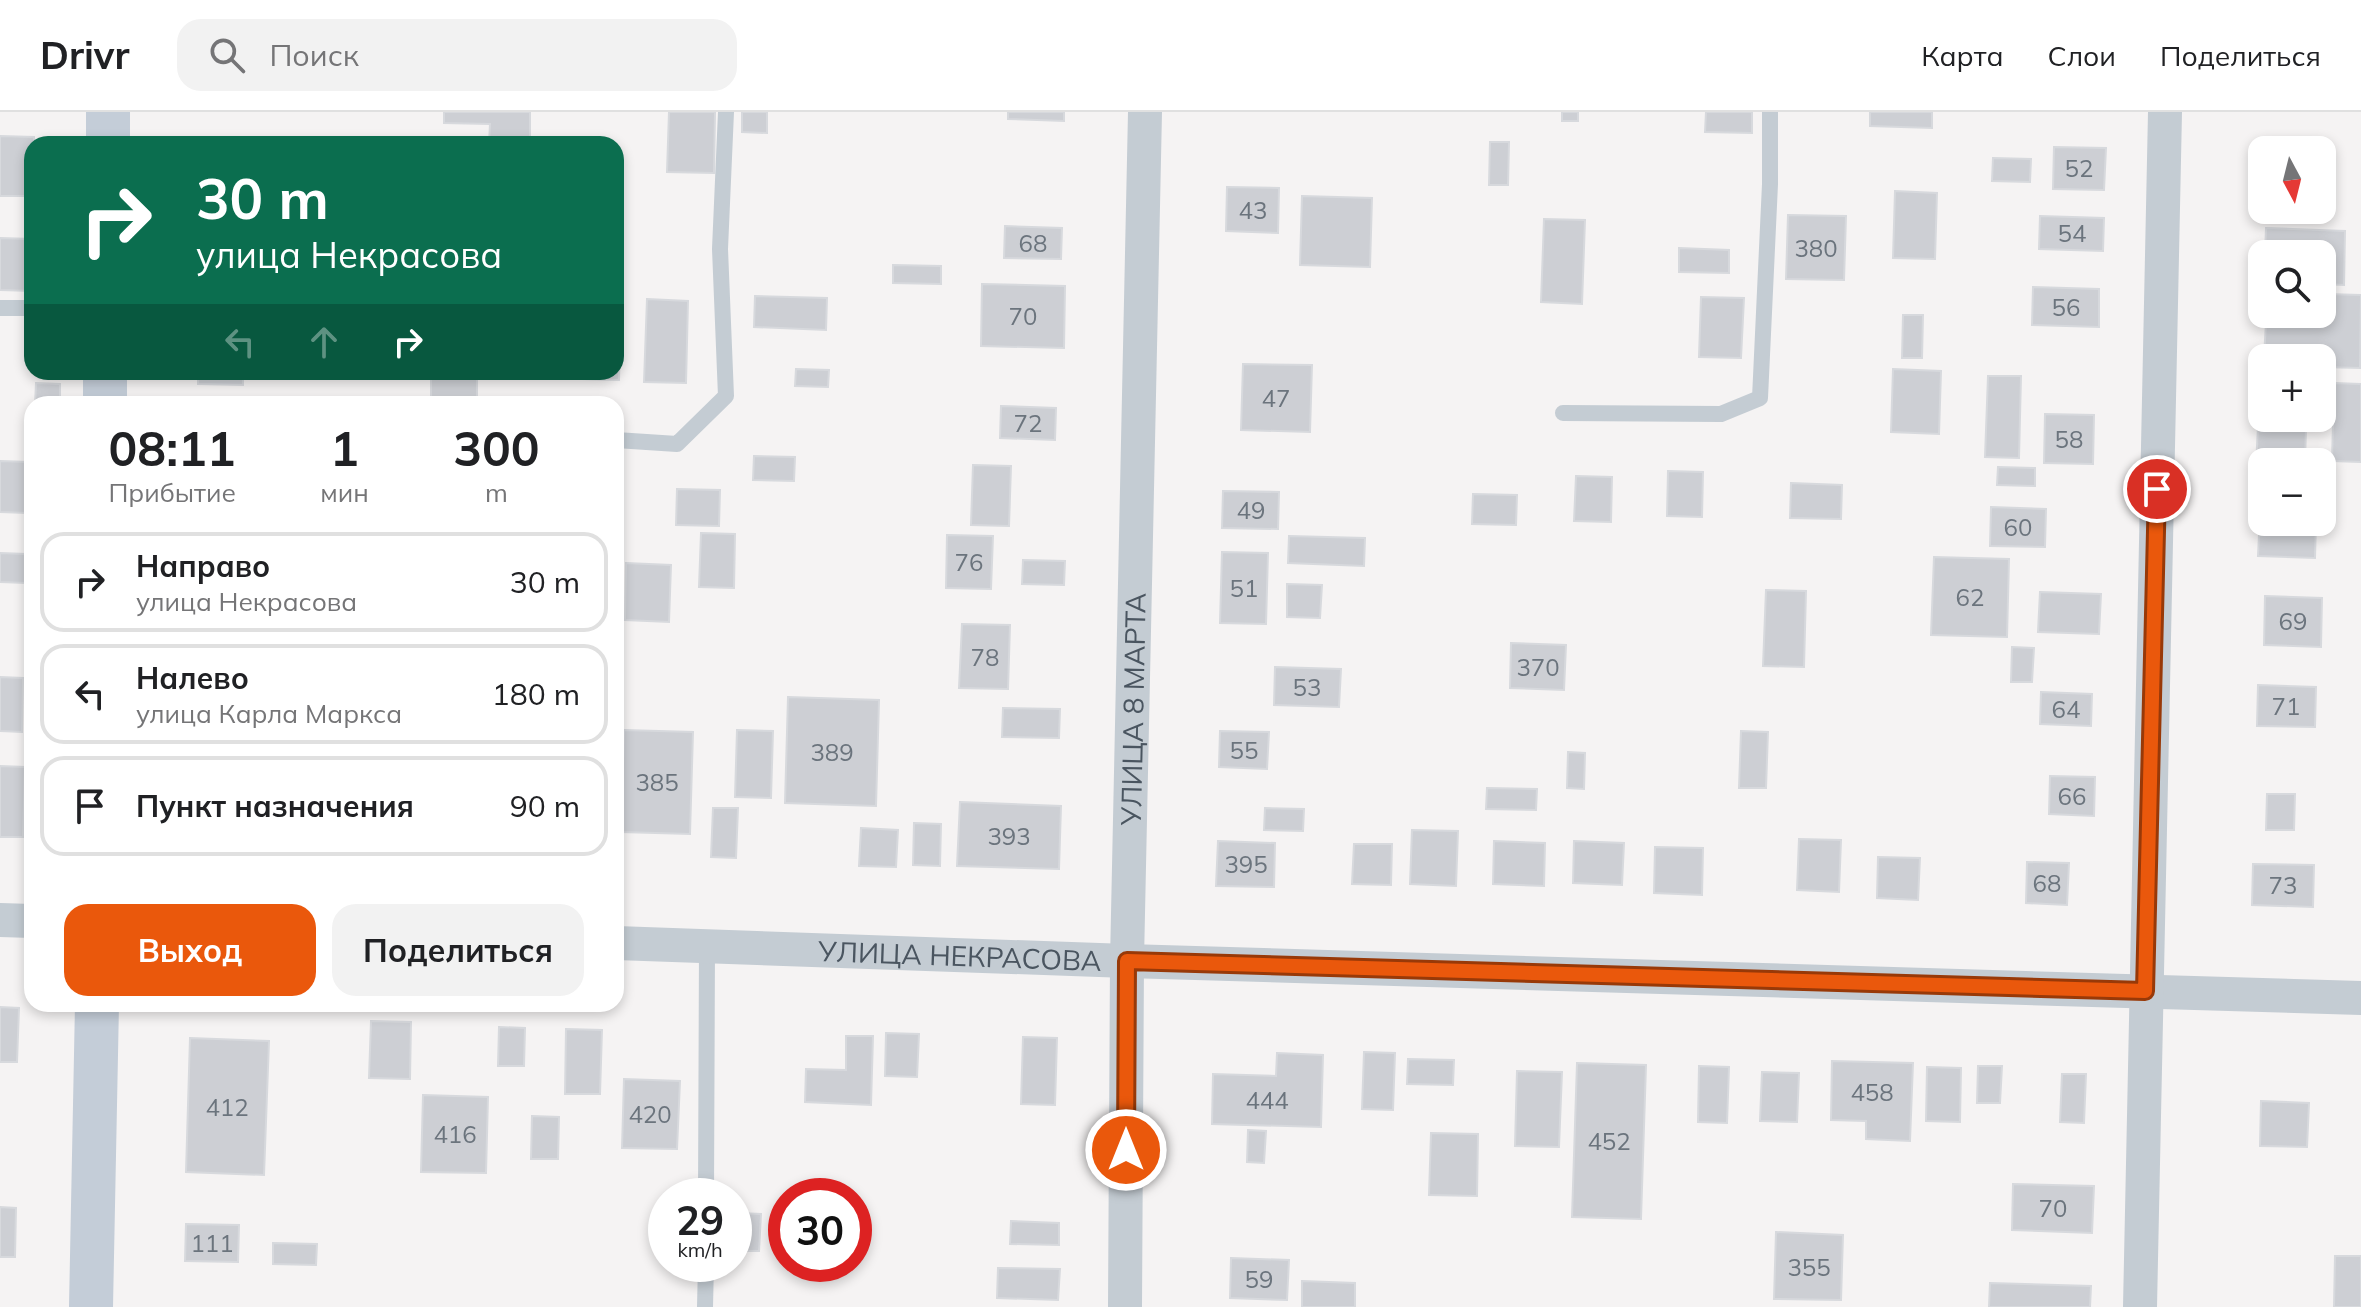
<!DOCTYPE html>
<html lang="ru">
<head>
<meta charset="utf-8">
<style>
  body { margin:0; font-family:Mulish,sans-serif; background:#f2f2f2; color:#202124; height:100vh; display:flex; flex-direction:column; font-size:30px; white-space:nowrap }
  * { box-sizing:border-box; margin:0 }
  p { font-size:26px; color:#757577 }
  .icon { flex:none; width:44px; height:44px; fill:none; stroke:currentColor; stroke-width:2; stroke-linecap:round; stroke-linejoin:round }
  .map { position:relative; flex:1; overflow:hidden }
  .side { position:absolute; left:24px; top:284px; width:600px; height:616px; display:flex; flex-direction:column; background:#fff; border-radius:24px; box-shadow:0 4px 12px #0003 }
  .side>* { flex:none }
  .top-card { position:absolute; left:24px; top:24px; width:600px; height:244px; border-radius:24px; box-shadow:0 4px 12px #0003; background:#0b6e4f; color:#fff; overflow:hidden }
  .needle { width:52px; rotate:173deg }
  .fabs { position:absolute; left:2248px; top:24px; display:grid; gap:16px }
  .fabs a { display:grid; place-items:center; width:88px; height:88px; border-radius:16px; background:#fff; box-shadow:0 4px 12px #0003; font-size:40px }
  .speed { position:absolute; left:648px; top:1066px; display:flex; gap:16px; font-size:40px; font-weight:700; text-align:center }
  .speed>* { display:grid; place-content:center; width:104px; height:104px; border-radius:50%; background:#fff; box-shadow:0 4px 12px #0003; line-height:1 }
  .speed small { font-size:20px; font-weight:400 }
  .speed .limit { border:12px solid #d22; background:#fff; color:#111 }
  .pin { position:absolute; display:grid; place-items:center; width:68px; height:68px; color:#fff; margin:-34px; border:4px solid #fff; border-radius:50%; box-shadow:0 2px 8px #0007 }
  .me { position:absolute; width:88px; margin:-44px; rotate:0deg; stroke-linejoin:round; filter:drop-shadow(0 0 6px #0008) }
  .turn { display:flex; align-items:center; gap:28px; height:168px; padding:0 40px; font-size:36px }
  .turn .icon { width:104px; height:104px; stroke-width:2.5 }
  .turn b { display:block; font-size:56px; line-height:68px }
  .lanes { display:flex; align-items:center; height:76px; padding:0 40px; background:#0003; justify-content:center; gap:40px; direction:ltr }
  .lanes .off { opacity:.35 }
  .eta { display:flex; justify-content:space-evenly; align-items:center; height:136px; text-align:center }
  .eta b { font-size:48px; font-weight:700; line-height:56px }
  .button { display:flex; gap:16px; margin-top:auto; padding:16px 40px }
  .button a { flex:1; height:92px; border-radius:24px; background:#ea580c; color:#fff; font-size:32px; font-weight:700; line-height:92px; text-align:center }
  .button a+a { background:#f2f2f2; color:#202124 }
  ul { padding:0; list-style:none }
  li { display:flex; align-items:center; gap:24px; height:100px; margin:0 16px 12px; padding:0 24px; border:4px solid #e0e0e0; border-radius:24px }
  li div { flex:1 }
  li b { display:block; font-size:30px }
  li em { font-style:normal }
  header { display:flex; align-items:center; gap:48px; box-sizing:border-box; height:112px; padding:0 40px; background:#fff; border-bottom:2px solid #e0e0e0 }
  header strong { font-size:38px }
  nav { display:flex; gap:44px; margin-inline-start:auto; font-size:28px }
  .search { width:560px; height:72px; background:#f2f2f2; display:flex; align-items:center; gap:20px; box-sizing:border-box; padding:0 28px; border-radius:24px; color:#757577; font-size:30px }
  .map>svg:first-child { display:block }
  .building { fill:#cdcfd4; stroke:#d7d9dd; stroke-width:2 }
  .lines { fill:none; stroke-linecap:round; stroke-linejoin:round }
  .service { stroke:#c4ccd3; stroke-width:16 }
  .minor { stroke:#c4ccd3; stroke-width:34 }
  .secondary { stroke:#c4cdd8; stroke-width:44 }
  .route-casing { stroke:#983908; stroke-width:20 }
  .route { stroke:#ea580c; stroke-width:14 }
  .labels { text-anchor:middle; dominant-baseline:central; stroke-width:6; stroke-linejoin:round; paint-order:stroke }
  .number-label { font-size:24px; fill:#6b747d }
  .street-label { font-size:28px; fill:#4a5560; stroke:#fff }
</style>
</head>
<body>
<header>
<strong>Drivr</strong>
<div class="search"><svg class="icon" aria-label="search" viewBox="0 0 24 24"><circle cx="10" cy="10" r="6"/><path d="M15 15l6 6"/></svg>Поиск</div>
<nav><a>Карта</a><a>Слои</a><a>Поделиться</a></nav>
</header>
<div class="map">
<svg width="2361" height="1195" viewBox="0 0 2361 1195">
  <rect width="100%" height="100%" fill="#f5f3f3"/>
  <path class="building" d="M444 0H530V32H489L490 12 444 11Z
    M669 0H715L714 61 667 60Z
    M742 0H767V21L742 20Z
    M1008 0H1064V9L1008 7Z
    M1562 0H1578V9H1562Z
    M1706 0H1752V21L1705 20Z
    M1870 0H1932V16L1870 14Z
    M0 24 34 25V32H32V84H0Z
    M212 29 277 31V32H212Z
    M1490 30H1509L1508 73H1489Z
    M2054 35 2106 36 2104 78 2053 77Z
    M1993 46 2031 47 2030 70 1992 69Z
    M2322 48H2333L2332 75H2322Z
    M1227 75 1279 76 1278 121 1226 119Z
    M1895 79 1937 81 1935 147 1893 146Z
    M1302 84 1372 86 1370 155 1300 153Z
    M1788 103 1846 104 1844 168 1786 167Z
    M2040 104 2104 106 2103 139 2039 137Z
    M1544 107 1585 108 1582 192 1541 190Z
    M1005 114 1062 116 1061 147 1004 146Z
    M2266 116 2345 119 2344 173 2322 172V142H2265Z
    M0 126 32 127V179L0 178Z
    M1679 136 1729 138V161L1679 160Z
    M893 153 941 154V172L893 171Z
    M982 172 1065 174 1064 236 981 234Z
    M2033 175 2099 177V215L2032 213Z
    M2326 182 2361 183 2360 256 2322 255V246H2264L2266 210 2325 213Z
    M755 184 827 186 826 218 754 215Z
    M1701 185 1744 186 1741 246 1699 245Z
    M647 187 688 189 686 271 644 270Z
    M1903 203H1923L1922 246H1902Z
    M616 229H620L619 268 582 267V260H616Z
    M1243 252 1312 253 1310 320 1241 318Z
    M796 257 829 258 828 275 795 274Z
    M1893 257 1941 259 1939 322 1891 320Z
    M198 260H243V273L198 272Z
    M431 263 477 264V292L431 291Z
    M1988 264H2021L2019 346 1985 345Z
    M36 271 60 272V292H35Z
    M2334 271 2361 272V350L2332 349Z
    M194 285H223V292H194Z
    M1001 294 1056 296 1055 328 1000 326Z
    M2045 302 2094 303 2093 352 2044 351Z
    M2258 314 2306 316 2305 350H2262V355H2256Z
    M754 344 795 345 794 369 753 368Z
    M0 349 29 350 27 401 0 400Z
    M973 353 1011 354 1009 414 971 413Z
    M1998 355 2035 356V374L1997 373Z
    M1668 359 1703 360 1702 405 1667 404Z
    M1576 364 1612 365 1611 410 1574 409Z
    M1791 371 1842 373 1841 407 1790 406Z
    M677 377 720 378 719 414 676 413Z
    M1223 379 1279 380 1278 417 1222 416Z
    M1473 382 1517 383 1516 413 1472 412Z
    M1991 395 2046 397 2045 435 1990 434Z
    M2260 401H2262V410H2316L2315 446 2258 444Z
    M701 421 735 422 734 476 699 475Z
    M947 423 993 424 991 477 946 476Z
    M1289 424 1365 426 1364 454 1288 451Z
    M1222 440 1268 441 1266 512 1220 511Z
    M0 441 26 442V471L0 470Z
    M1934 445 2009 447 2007 525 1931 523Z
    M1023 448 1065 449 1064 473 1022 472Z
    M626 451 671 453 669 510 625 508Z
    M1287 472 1322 473 1320 506 1287 505Z
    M1766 478 1806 479 1804 555 1763 554Z
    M2040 480 2101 482 2099 522 2038 520Z
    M2265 484 2322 486 2321 535 2264 533Z
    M962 512 1010 513 1008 577 959 576Z
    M1511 531 1566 533 1564 578 1510 576Z
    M2012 535 2034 536 2032 570H2011Z
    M1275 555 1341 557 1339 595 1274 593Z
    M0 565 23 566 22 620 0 619Z
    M2258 573 2316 575 2315 615 2257 614Z
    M2041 580 2092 582 2091 614 2040 612Z
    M788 585 879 588 876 694 785 691Z
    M1003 596 1060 597 1059 626 1002 625Z
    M624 618 693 620 690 722 621 720Z
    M737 618 773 619 771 686 735 685Z
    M1220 619 1269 620 1267 657 1219 655Z
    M1741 619 1768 620 1766 676H1739Z
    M1568 640 1585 641 1584 677 1567 676Z
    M0 654 25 655 23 725H0Z
    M2050 664 2095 665 2094 704 2049 702Z
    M1487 676 1537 677 1536 698 1486 697Z
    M2267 682H2295L2294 718H2266Z
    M960 690 1061 694 1059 757 957 754Z
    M713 696H738L736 746 711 745Z
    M1265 696 1304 697 1303 719 1264 718Z
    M914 711 941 712 940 754 913 753Z
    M861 716 898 718 896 755 859 754Z
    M1412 718 1458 719 1456 774 1410 772Z
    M1799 727 1841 728 1839 780 1797 778Z
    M1218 729 1275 731 1274 775 1216 774Z
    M1494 729 1545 731 1544 774 1493 772Z
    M1574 729 1624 731 1622 773 1573 771Z
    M1354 732H1392L1391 773 1352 772Z
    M1655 735 1703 736 1702 783 1654 781Z
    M1878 745 1920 746 1918 788 1877 786Z
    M2027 750 2069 751 2067 793 2026 791Z
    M2253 752 2314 753 2313 795 2252 793Z
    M0 895 19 896 17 950H0Z
    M371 909 411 910 410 967 369 966Z
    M499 915 525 916 524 954H498Z
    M566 917 602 918 600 982H565Z
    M886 921 919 922 917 965 885 964Z
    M846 924H873L871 993 805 990 806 957 846 958Z
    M1023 925 1057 926 1055 993 1021 992Z
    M190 926 269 929 264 1063 186 1060Z
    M1364 940 1395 941 1393 998 1362 997Z
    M1277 941 1323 943 1321 1015 1212 1012 1213 962 1276 964Z
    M1408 947 1454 948 1453 973 1407 972Z
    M1832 949 1913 951 1910 1029 1866 1027V1009L1831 1008Z
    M1577 951 1646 953 1641 1107 1572 1105Z
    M1699 954 1729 955 1727 1011 1698 1010Z
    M1978 954H2002L2000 991H1977Z
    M1927 955 1961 956 1960 1010 1926 1009Z
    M1517 959 1562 960 1559 1035 1515 1034Z
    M1762 960 1799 961 1797 1010 1760 1009Z
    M2062 962H2086L2084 1011 2060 1010Z
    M624 967 680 969 677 1037 622 1036Z
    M423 983 488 985 486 1061 421 1060Z
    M2261 989 2309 991 2307 1035 2260 1034Z
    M532 1004 559 1005 558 1047H531Z
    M1248 1018 1266 1019 1264 1051 1247 1050Z
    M1431 1021 1478 1022 1477 1084 1429 1083Z
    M2013 1072 2094 1074 2092 1121 2012 1118Z
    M0 1095 16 1096 15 1145H0Z
    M738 1101 761 1102 759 1139H737Z
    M1011 1109 1059 1111V1133L1010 1132Z
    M186 1112 239 1113 238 1150 185 1149Z
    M1776 1120 1843 1123 1841 1188 1774 1187Z
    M273 1131 317 1132 316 1153 273 1152Z
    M2335 1144H2361V1195H2334Z
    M1231 1146 1289 1148 1287 1188 1230 1186Z
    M998 1156 1060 1157 1058 1188 997 1186Z
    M1302 1169 1355 1171V1195H1302Z
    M1990 1171 2091 1174 2090 1195H1989Z"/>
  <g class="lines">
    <path class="service" d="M0 196H32
      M1563 301 1721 302 1760 286 1770 72V0
      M616 328 677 332 726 284 720 137 726 0
      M706 1084 707 834
      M705 1195 706 1152"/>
    <g class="minor">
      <path d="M0 808 32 809"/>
      <path id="s1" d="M616 831 1127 849 2361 886"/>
      <path id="s2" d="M1125 1195 1127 849 1145 0"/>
      <path d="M2140 1195 2165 0"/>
    </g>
    <path class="secondary" d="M108 32V0
      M105 292V260
      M91 1195 97 892"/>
  </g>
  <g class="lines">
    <g class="route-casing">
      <path id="route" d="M1126 1038 1127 849 2145 879 2157 377"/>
    </g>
    <use href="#route" class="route"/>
  </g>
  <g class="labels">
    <g class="number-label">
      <text x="2079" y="56">52</text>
      <text x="1253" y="98">43</text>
      <text x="2072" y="121">54</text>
      <text x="1033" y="131">68</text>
      <text x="1816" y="136">380</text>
      <text x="2066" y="195">56</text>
      <text x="1023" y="204">70</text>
      <text x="1276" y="286">47</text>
      <text x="1028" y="311">72</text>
      <text x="2069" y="327">58</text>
      <text x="1251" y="398">49</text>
      <text x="2018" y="415">60</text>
      <text x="969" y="450">76</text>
      <text x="1244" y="476">51</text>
      <text x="1970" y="485">62</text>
      <text x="2293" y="509">69</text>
      <text x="985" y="545">78</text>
      <text x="1538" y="555">370</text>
      <text x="1307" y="575">53</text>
      <text x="2286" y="594">71</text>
      <text x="2066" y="597">64</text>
      <text x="1244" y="638">55</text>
      <text x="832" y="640">389</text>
      <text x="657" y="670">385</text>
      <text x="2072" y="684">66</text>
      <text x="1009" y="724">393</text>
      <text x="1246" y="752">395</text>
      <text x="2047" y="771">68</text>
      <text x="2283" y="773">73</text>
      <text x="1872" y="980">458</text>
      <text x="1267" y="988">444</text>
      <text x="227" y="995">412</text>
      <text x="650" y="1002">420</text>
      <text x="455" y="1022">416</text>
      <text x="1609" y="1029">452</text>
      <text x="2053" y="1096">70</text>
      <text x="212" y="1131">111</text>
      <text x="1809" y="1155">355</text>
      <text x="1259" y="1167">59</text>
    </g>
    <g class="street-label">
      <text stroke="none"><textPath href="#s2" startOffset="598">УЛИЦА 8 МАРТА</textPath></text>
      <text stroke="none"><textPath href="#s1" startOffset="344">УЛИЦА НЕКРАСОВА</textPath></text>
    </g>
  </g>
</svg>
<div class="fabs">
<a><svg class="needle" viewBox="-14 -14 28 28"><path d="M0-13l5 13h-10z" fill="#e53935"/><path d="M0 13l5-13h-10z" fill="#757577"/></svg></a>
<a><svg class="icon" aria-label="search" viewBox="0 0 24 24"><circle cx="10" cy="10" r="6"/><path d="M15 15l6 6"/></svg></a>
<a>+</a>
<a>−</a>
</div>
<div class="speed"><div>29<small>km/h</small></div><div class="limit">30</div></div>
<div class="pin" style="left:2157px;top:377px;background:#d93025"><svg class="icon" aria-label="arrive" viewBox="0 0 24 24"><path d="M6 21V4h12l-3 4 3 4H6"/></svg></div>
<svg class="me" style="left:1126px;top:1038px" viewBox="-20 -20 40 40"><circle r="17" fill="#ea580c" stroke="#fff" stroke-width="3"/><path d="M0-11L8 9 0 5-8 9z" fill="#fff"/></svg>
<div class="top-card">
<div class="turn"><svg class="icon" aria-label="right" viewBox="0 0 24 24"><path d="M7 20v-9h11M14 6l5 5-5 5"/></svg><div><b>30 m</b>улица Некрасова</div></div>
<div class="lanes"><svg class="icon off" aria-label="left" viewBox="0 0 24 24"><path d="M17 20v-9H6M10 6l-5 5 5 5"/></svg><svg class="icon off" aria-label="ahead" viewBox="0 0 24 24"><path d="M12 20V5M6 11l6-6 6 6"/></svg><svg class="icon" aria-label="right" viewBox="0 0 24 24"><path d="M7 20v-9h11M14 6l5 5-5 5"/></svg></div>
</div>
<section class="side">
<div class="eta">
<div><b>08:11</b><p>Прибытие</p></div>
<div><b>1</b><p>мин</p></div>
<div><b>300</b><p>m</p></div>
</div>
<ul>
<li><svg class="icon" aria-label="right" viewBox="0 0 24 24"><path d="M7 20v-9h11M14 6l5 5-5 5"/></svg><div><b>Направо</b><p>улица Некрасова</p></div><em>30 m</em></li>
<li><svg class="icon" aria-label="left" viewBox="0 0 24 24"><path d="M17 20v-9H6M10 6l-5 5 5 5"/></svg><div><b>Налево</b><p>улица Карла Маркса</p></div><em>180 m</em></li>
<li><svg class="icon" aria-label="arrive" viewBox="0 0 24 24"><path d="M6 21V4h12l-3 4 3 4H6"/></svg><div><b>Пункт назначения</b></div><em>90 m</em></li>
</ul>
<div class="button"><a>Выход</a><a>Поделиться</a></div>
</section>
</div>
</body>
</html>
